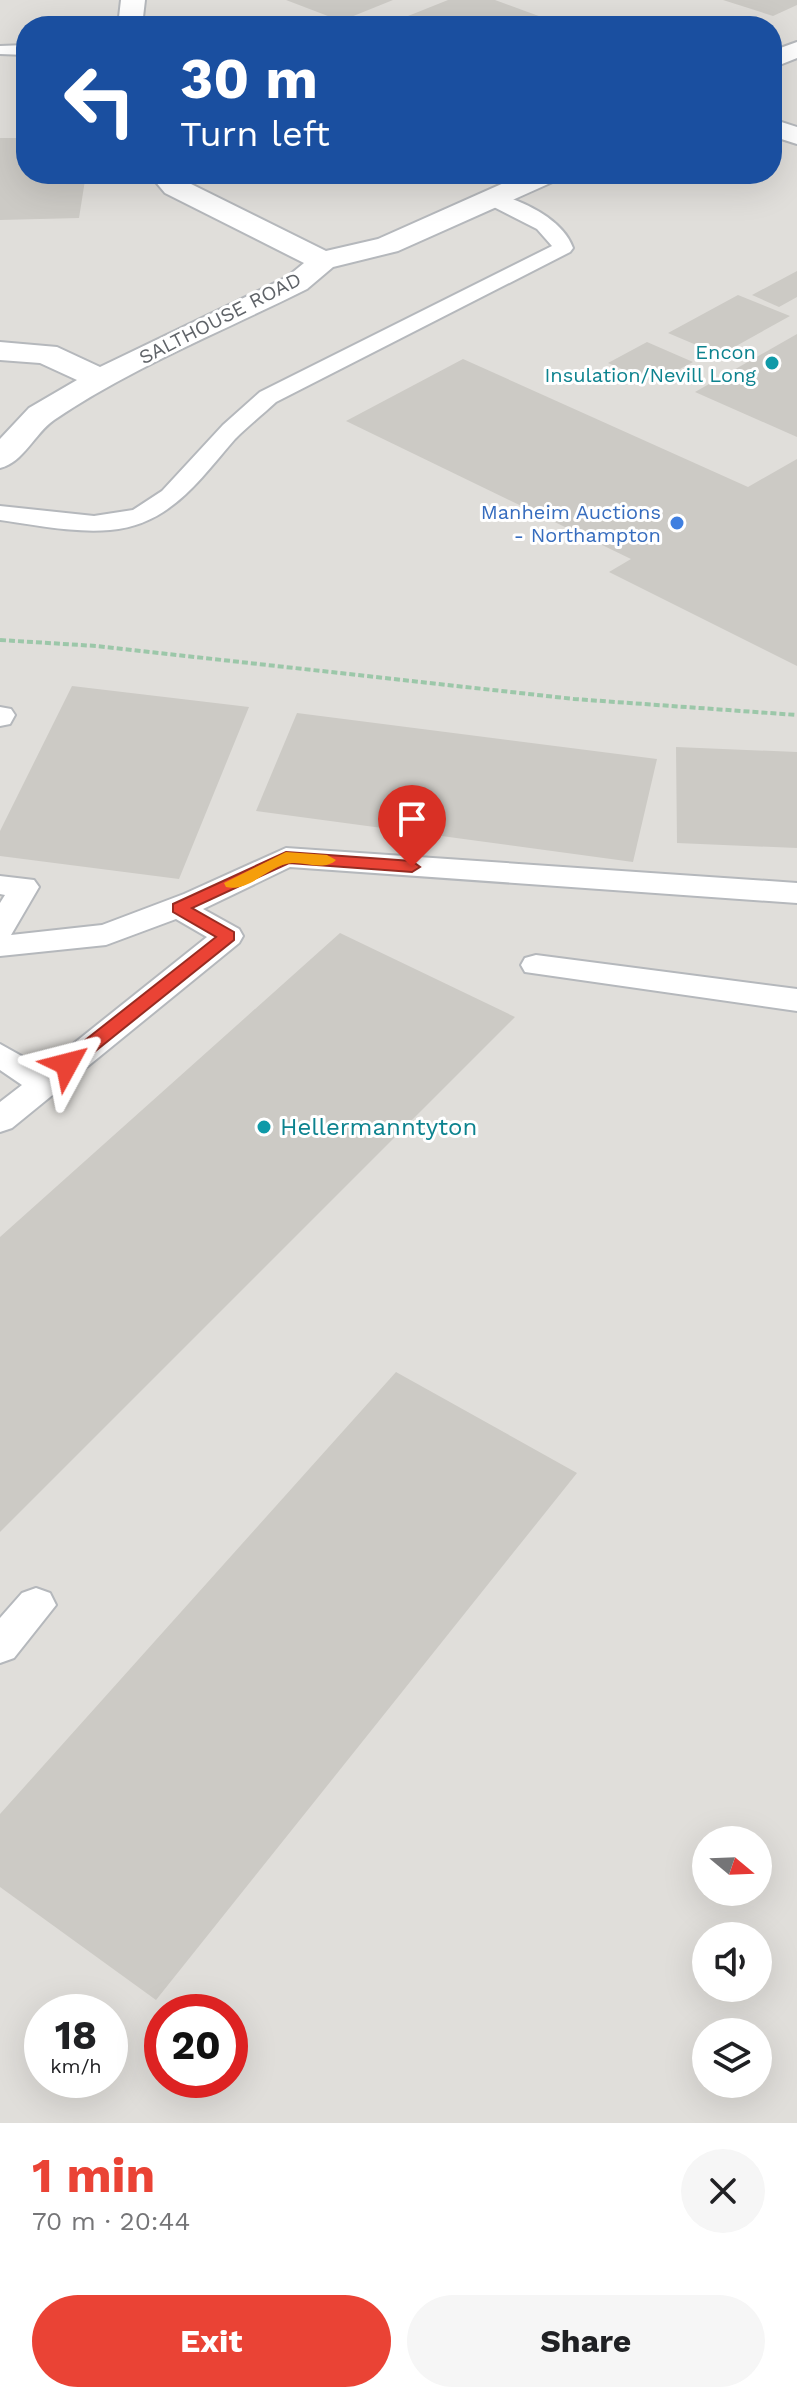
<!DOCTYPE html>
<html lang="en">
<head>
<meta charset="utf-8">
<style>
  body { margin:0; font-family:"Work Sans",sans-serif; background:#f6f6f6; color:#202124; height:100vh; display:flex; flex-direction:column; font-size:30px; white-space:nowrap }
  * { box-sizing:border-box; margin:0 }
  p { font-size:26px; color:#757577 }
  .icon { flex:none; width:44px; height:44px; fill:none; stroke:currentColor; stroke-width:2; stroke-linecap:round; stroke-linejoin:round }
  .map { position:relative; height:2123px; overflow:hidden }
  .details { display:flex; flex-direction:column; background:#fff; flex:1 }
  .details>* { flex:none }
  .guide { position:absolute; left:16px; top:16px; width:766px; height:168px; border-radius:32px; box-shadow:0 8px 32px #0002; background:#1a4fa0; color:#fff; overflow:hidden }
  .needle { width:52px; rotate:109deg }
  .tools { position:absolute; left:692px; top:1826px; display:grid; gap:16px }
  .tools a { display:grid; place-items:center; width:80px; height:80px; border-radius:50%; background:#fff; box-shadow:0 8px 32px #0002; font-size:40px }
  .speed { position:absolute; left:24px; top:1994px; display:flex; gap:16px; font-size:40px; font-weight:700; text-align:center }
  .speed>* { display:grid; place-content:center; width:104px; height:104px; border-radius:50%; background:#fff; box-shadow:0 8px 32px #0002; line-height:1 }
  .speed small { font-size:20px; font-weight:400 }
  .speed .limit { border:12px solid #d22; background:#fff; color:#111 }
  .pin { position:absolute; display:grid; place-items:center; width:68px; height:68px; color:#fff; margin:-82px -34px; border-radius:50% 50% 50% 0; rotate:-45deg; box-shadow:0 0 8px #0007 }
  .pin .icon { rotate:45deg }
  .me { position:absolute; width:88px; margin:-44px; rotate:52deg; stroke-linejoin:round; filter:drop-shadow(0 0 6px #0008) }
  .turn { display:flex; align-items:center; gap:28px; height:168px; padding:0 32px; font-size:36px }
  .turn .icon { width:104px; height:104px; stroke-width:2.5 }
  .turn b { display:block; font-size:56px; line-height:68px }
  .round { display:grid; place-items:center; flex:none; width:84px; height:84px; border-radius:42px; background:#f6f6f6 }
  .overview { display:flex; align-items:center; justify-content:space-between; height:136px; padding:0 32px }
  h1 { font-size:48px; font-weight:700; line-height:60px; color:#ea4335 }
  .action { display:flex; gap:16px; margin-top:auto; padding:16px 32px }
  .action a { flex:1; height:92px; border-radius:48px; background:#ea4335; color:#fff; font-size:32px; font-weight:700; line-height:92px; text-align:center }
  .action a+a { background:#f6f6f6; color:#202124 }
  .map>svg:first-child { display:block }
  .industrial { fill:#e0deda; fill-rule:evenodd }
  .building { fill:#cccac5 }
  .lines { fill:none; stroke-linecap:round; stroke-linejoin:round }
  .lane-casing { stroke:#b5b8bc; stroke-width:4 }
  .street-casing { stroke:#b5b8bc; stroke-width:4 }
  .path { stroke:#9cc7a9; stroke-width:4; stroke-dasharray:6 3; stroke-linecap:butt }
  .lane { fill:#fff; fill-rule:evenodd }
  .street { fill:#fff; fill-rule:evenodd }
  .route { fill:#ea4335; stroke:#982c22; stroke-width:2 }
  .slow { fill:#f59e0b }
  .culture-dot { fill:#0f9aa8; stroke:#fff; stroke-width:3 }
  .shop-dot { fill:#3f7fe0; stroke:#fff; stroke-width:3 }
  .labels { text-anchor:middle; dominant-baseline:central; stroke-width:6; stroke-linejoin:round; paint-order:stroke }
  .far-street-label { font-size:20px; fill:#5f6368; stroke:#fff }
  .far-culture-label { font-size:20px; fill:#0d838f; stroke:#fff; text-anchor:end }
  .far-shop-label { font-size:20px; fill:#366cbe; stroke:#fff; text-anchor:end }
  .culture-label { font-size:24px; fill:#0d838f; stroke:#fff; text-anchor:start }
</style>
</head>
<body>
<div class="map">
<svg width="797" height="2123" viewBox="0 0 797 2123">
  <rect width="100%" height="100%" fill="#f1efe8"/>
  <path class="industrial" d="M0 0H797V2123H0ZM26 26H772V174H26ZM706 1840H758V1892H706ZM706 1936H758V1988H706ZM42 2012H110V2080H42ZM162 2012H230V2080H162ZM706 2032H758V2084H706Z"/>
  <path class="building" d="M286 0H393L341 21Z
    M448 0H495L566 26H435L408 16Z
    M723 0H797V5L773 16Z
    M0 138H26V174H86L79 218 0 220Z
    M797 271V297L779 307 752 295Z
    M738 295 790 316 720 355 668 333Z
    M797 334V437L695 392Z
    M647 342 693 362 654 383 608 363Z
    M463 359 748 487 797 459V666L609 572 631 559 346 421Z
    M72 686 249 707 179 879 0 856V831Z
    M297 713 657 759 633 862 256 811Z
    M676 747 797 752V848L677 843Z
    M340 933 515 1017 0 1532V1237Z
    M396 1372 577 1473 156 2000 0 1887V1814Z"/>
  <g class="lines">
    <g class="lane-casing">
      <path id="lane" d="M26 45V55L0 54V46Z
        M493 193C522 200 563 219 573 248L570 252 276 402C263 414 248 426 235 439 199 480 170 525 110 530 73 533 36 525 0 520V506L94 516 133 510 162 491 223 425 260 392 552 246 537 229 486 203 483 199Z
        M0 707 11 709 15 715 10 724 0 726Z
        M286 848 797 883V903L290 867 203 909 239 929 243 936 239 943 12 1128 0 1132V1102L22 1085 0 1070V1044L43 1068 207 937 176 919 106 945 0 956V903L5 895 0 894V876L34 880 39 887 11 935 102 925 184 894Z
        M536 955 797 989V1011L525 972 521 965 525 958Z
        M36 1588 50 1593 56 1605 14 1658 0 1663V1618L22 1593Z"/>
    </g>
    <g class="street-casing">
      <path id="street" d="M121 0H145L142 26H118Z
        M797 42V58L772 68V51Z
        M772 119 797 127V144L772 136Z
        M149 174H178L185 181 326 251 378 239 524 174H561L557 180 398 251 333 267 307 289C223 331 132 367 54 420 34 434 24 462 0 468V439L29 408 77 380 40 363 0 360V342L57 347 100 367 287 277 304 263 165 193Z"/>
    </g>
    <path class="path" d="M0 640 96 646 574 699 797 715"/>
    <use href="#lane" class="lane"/>
    <use href="#street" class="street"/>
  </g>
  <path class="route" d="M286 852 412 861 420 867 412 872 289 863 192 908 234 932V940L73 1069H60V1060L216 937 173 912V904Z"/>
  <path class="slow" d="M286 852 327 855 336 860C325 871 306 862 292 863 270 864 249 893 226 887L224 883Z"/>
  <g class="culture-dot">
    <circle cx="772" cy="363" r="8"/>
    <circle cx="264" cy="1127" r="8"/>
  </g>
  <circle class="shop-dot" cx="677" cy="523" r="8"/>
  <g class="labels">
    <g class="far-street-label">
      <text transform="translate(220 318) rotate(-27)">SALTHOUSE ROAD</text>
    </g>
    <g class="far-culture-label">
      <text x="756" y="352">Encon<tspan x="756" dy="23">Insulation/Nevill Long</tspan></text>
    </g>
    <g class="far-shop-label">
      <text x="661" y="512">Manheim Auctions<tspan x="661" dy="23">- Northampton</tspan></text>
    </g>
    <g class="culture-label">
      <text x="280" y="1127">Hellermanntyton</text>
    </g>
  </g>
</svg>
<div class="tools">
<a><svg class="needle" viewBox="-14 -14 28 28"><path d="M0-13l5 13h-10z" fill="#e53935"/><path d="M0 13l5-13h-10z" fill="#757577"/></svg></a>
<a><svg class="icon" aria-label="sound" viewBox="0 0 24 24"><path d="M4 9h4l5-4v14l-5-4H4zM17 9q2 3 0 6"/></svg></a>
<a><svg class="icon" aria-label="layers" viewBox="0 0 24 24"><path d="M12 4l9 5-9 5-9-5zM3 14l9 5 9-5"/></svg></a>
</div>
<div class="speed"><div>18<small>km/h</small></div><div class="limit">20</div></div>
<div class="pin" style="left:412px;top:867px;background:#d93025"><svg class="icon" aria-label="arrive" viewBox="0 0 24 24"><path d="M6 21V4h12l-3 4 3 4H6"/></svg></div>
<svg class="me" style="left:67px;top:1064px" viewBox="-20 -20 40 40"><path d="M0-17L14 15 0 8-14 15z" fill="#ea4335" stroke="#fff" stroke-width="4"/></svg>
<div class="guide">
<div class="turn"><svg class="icon" aria-label="left" viewBox="0 0 24 24"><path d="M17 20v-9H6M10 6l-5 5 5 5"/></svg><div><b>30 m</b>Turn left</div></div>
</div>
</div>
<section class="details">
<div class="overview"><div><h1>1 min</h1><p>70 m · 20:44</p></div><a class="round"><svg class="icon" aria-label="close" viewBox="0 0 24 24"><path d="M6 6l12 12M18 6L6 18"/></svg></a></div>
<div class="action"><a>Exit</a><a>Share</a></div>
</section>
</body>
</html>
